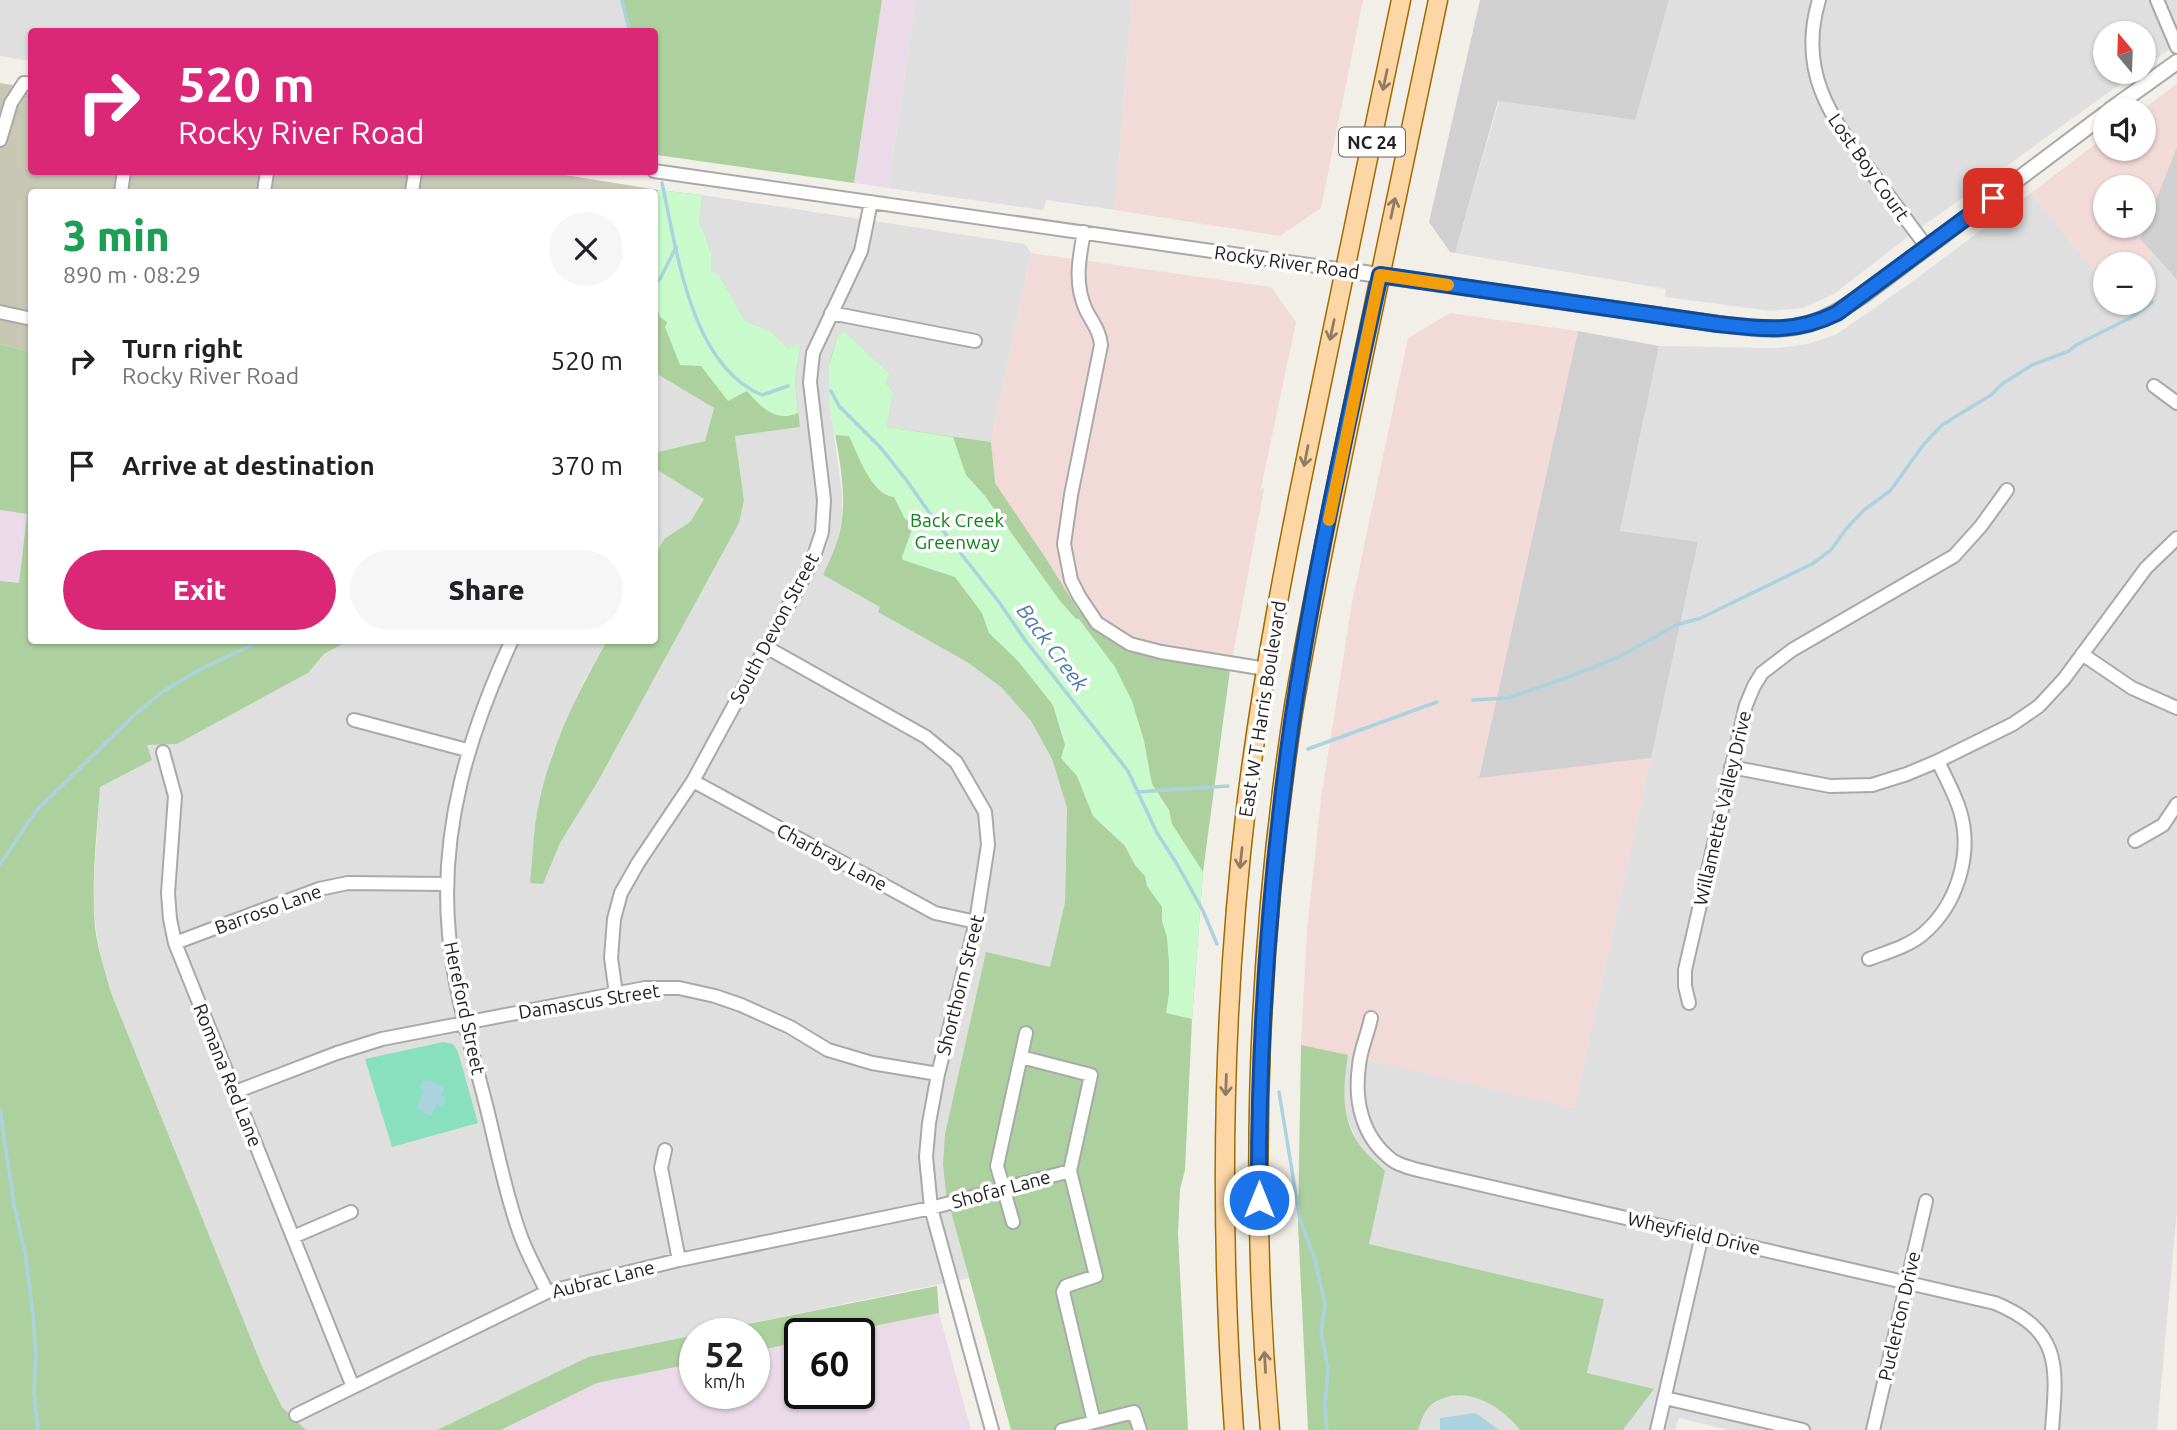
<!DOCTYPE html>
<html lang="en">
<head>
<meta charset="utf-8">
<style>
  body { margin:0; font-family:Ubuntu,sans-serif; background:#f6f6f6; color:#202124; height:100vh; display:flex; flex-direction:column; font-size:26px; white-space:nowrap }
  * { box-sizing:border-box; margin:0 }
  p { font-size:23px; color:#757577 }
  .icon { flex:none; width:38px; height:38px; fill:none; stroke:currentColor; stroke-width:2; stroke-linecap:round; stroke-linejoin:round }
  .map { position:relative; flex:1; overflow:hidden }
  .sheet { position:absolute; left:28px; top:189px; width:630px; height:455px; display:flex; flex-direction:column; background:#fff; border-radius:7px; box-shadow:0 2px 5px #0004 }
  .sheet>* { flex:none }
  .banner { position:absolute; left:28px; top:28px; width:630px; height:147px; border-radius:7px; box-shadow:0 2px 5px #0004; background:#db2777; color:#fff; overflow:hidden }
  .needle { width:46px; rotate:341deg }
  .tools { position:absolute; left:2093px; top:21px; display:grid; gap:14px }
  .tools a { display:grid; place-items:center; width:63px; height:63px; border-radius:50%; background:#fff; box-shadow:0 2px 5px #0004; font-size:35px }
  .speed { position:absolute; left:679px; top:1318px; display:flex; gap:14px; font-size:35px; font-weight:700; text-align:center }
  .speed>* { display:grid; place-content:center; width:91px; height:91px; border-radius:50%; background:#fff; box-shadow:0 2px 5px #0004; line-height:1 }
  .speed small { font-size:18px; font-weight:400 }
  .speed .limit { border:4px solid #111; border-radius:10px; background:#fff; color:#111 }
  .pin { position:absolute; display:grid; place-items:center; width:60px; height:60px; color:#fff; margin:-30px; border-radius:14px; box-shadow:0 4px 10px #0006 }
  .me { position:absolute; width:77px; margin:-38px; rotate:0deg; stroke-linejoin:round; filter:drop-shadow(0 0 5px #0008) }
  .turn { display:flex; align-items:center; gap:24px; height:147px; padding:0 35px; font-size:32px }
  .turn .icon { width:91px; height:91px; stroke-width:2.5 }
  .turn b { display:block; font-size:49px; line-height:60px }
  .round { display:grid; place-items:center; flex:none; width:74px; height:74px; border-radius:37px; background:#f6f6f6 }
  .head { display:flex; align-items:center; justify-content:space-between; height:119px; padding:0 35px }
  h1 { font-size:42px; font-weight:800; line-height:52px; color:#1e9e55 }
  .action { display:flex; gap:14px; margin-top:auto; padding:14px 35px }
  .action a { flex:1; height:80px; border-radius:42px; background:#db2777; color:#fff; font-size:28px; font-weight:800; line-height:80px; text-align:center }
  .action a+a { background:#f6f6f6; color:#202124 }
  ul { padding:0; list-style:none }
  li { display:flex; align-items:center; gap:21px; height:105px; padding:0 35px }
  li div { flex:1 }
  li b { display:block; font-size:26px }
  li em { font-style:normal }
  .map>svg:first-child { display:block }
  .residential { fill:#e0dfdf }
  .commercial { fill:#f2dad9; fill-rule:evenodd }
  .industrial { fill:#ebdbe8 }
  .religious { fill:#d0d0d0 }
  .construction { fill:#c7c7b4 }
  .forest { fill:#add19e }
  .park { fill:#c8facc }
  .pitch { fill:#88e0be }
  .water { fill:#aad3df }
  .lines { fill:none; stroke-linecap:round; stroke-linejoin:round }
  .stream { stroke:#aad3df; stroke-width:3.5 }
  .minor-casing { stroke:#a9a9a9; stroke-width:16 }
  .tertiary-casing { stroke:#a9a9a9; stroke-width:18 }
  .primary-casing { stroke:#a06b00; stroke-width:21 }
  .minor { stroke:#fff; stroke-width:12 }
  .tertiary { stroke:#fff; stroke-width:14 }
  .primary { stroke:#fcd6a4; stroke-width:18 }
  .oneway { stroke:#8f7c63 }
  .route-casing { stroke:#114b97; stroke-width:18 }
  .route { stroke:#1a73e8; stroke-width:12 }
  .slow { stroke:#f59e0b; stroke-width:12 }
  .labels { text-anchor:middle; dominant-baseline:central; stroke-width:7; stroke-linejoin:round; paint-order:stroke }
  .shield { fill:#fff; stroke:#646464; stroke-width:2 }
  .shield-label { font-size:18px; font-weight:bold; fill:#222 }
  .street-label { font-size:19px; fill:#222; stroke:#fff }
  .park-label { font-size:19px; fill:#0c8416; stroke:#fff }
  .water-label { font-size:21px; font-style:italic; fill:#4a7aab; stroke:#fff }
</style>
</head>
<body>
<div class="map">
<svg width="2177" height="1430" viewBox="0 0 2177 1430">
  <rect width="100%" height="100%" fill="#f2efe9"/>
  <path class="residential" d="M0 0H620L628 31 32 32 31 61 0 56Z
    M916 0H1132L1115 210 1046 200 1043 210 888 188Z
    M1669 0H2177V44L2144 67V33H2105V72H2137L1905 239 1834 294 1803 308 1770 311 1665 297 1666 289 1455 253 1499 101 1634 120Z
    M2031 193 2105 284V303H2144V264L2154 255 2177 280V1209L2157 1430H1729L1679 1418 1675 1430H1623L1653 1390 1587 1374 1604 1299 1368 1244 1385 1171 1360 1147 1345 1115 1342 1092 1348 1055 1574 1108 1698 543 1620 531 1659 346 1778 348 1808 344 1837 334 1909 284Z
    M702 195 1025 244 1031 253 991 442 887 427 893 392 829 400 842 493V520L836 546 823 575 881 607 879 612 967 662 1002 688 1031 721 1052 759 1067 807 1065 902 1050 967 986 953 946 1194 969 1278 588 1357 437 1430H306L282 1407 262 1366 112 995 102 963 96 930 93 895 100 787 151 760 147 745 177 744 308 673 324 654 348 641H607L584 681 552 754 539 805 543 883 560 843 597 783 744 500 735 436 800 427 795 381 800 343 789 349 770 331 745 321 719 275 711 270V253L699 225Z
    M655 372 714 408 705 441 656 469 704 498 690 522 664 539 655 556Z
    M1448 1395 1471 1396 1492 1404 1513 1420 1520 1430H1418L1428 1407Z"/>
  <path class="commercial" d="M1132 0H1363L1321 208 1280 236 1115 210Z
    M2177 84V147L2140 239 2154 255 2144 264H2105V284L2031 193 2105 137V149H2144V110H2142ZM2105 187H2144V226H2105Z
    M1031 253 1271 287 1296 322 1261 488 1264 489 1230 670 1120 647 1078 610 1047 560 994 483 991 442Z
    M1450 313 1578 331 1479 777 1651 758 1574 1108 1301 1045 1307 930 1321 799 1352 603 1408 338Z"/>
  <path class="industrial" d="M882 0H916L888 188 854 183Z
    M0 510 27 514 19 584 0 581Z
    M939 1313 971 1430H501L597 1383 695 1363V1393H754V1351L800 1342V1393H859V1334L839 1333Z"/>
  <path class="religious" d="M1480 0H1669L1635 120 1498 101 1455 253 1450 252 1429 222Z
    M2177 147V280L2140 239Z
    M1578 331 1659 346 1620 531 1698 542 1651 758 1479 778Z"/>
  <path class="construction" d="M0 83 31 88 32 172H547L658 190 657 196 655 198 654 192H32L31 352 0 344Z"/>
  <path class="forest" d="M620 0H882L854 183 657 155 654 146V32L628 31Z
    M658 190 702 195 699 225 702 227 711 253V270L719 275 745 321 770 331 789 349 801 343 795 382 800 427 735 436 744 500 739 523 597 783 560 843 543 884 530 883C533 857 533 829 539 803 551 745 578 692 607 641L654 640 655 556 664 539 690 522 704 499 656 469 658 452 705 441 714 408 654 372 655 198 657 196Z
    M845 332 890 374 886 383 893 392 887 427 991 442 995 483 1047 560 1078 610 1120 647 1230 670 1203 872 1192 1019 1185 1170 1180 1189 1178 1234 1188 1430H1011L946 1194 943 1164 945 1134 986 952 1050 967 1065 902 1067 808 1052 759 1031 721 1002 688 967 662 878 612 880 607 823 575C831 557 840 539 842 519 848 470 827 420 829 370 830 358 835 345 838 334Z
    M0 344 31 352 32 640 348 641 324 654 308 673 177 744 147 745 152 760 100 787C97 833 91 880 95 927 98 950 105 972 112 995L262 1366 282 1407 306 1430H0V581L19 583 27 514 0 510Z
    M1301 1045 1348 1055C1343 1088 1340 1119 1361 1147 1368 1156 1378 1163 1385 1171L1369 1244 1604 1299 1587 1373 1654 1389 1623 1430H1520C1500 1404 1460 1381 1430 1406 1424 1411 1421 1423 1418 1430H1308L1298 1225Z
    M937 1286 939 1313 839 1333 800 1334V1342L754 1351V1334L703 1333Z
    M695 1335V1363L597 1383 501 1430H437L588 1357Z"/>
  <path class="park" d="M658 190 702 195 699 225 702 227 711 253V270L719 275 745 321 770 331 789 349 801 343 795 381 798 413C775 423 761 407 747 391L728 401 701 366 680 365 665 327 667 322 660 317 655 304 654 198 657 196Z
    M845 332 890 374 886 383 893 392 887 427 953 437 966 475 985 496 1060 601 1076 619H1079L1115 667 1132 701 1144 741 1152 784 1169 810 1172 824 1203 872 1192 1019 1166 1013 1169 994V962L1167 937 1162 921V907L1147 886 1145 876 1135 865 1125 846 1093 816 1077 776 1061 758 1065 745 1053 705 1018 661 989 633 982 613 955 577 903 560 902 557 914 524 905 519 894 497C871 495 858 454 849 436L834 435 829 400V366L838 334Z"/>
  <path class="pitch" d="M443 1042 453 1044 458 1052 478 1123 392 1147 365 1059Z"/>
  <path class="water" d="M423 1080 428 1082 430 1080 445 1088 441 1096 446 1099 442 1107 437 1104 431 1116 416 1108 424 1091 419 1088Z
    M1476 1413 1499 1430H1440V1418Z"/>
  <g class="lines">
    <path class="stream" d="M622 0 630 32
      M654 151 657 161
      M662 183C677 250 690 365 762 395L788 386
      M654 284 660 279 676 247
      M831 391 839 406 881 448 907 481 933 518 999 602 1025 640 1128 771 1157 833 1177 864 1203 911 1217 944
      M1473 700 1508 698 1566 678 1619 657 1676 625 1701 618 1812 564 1831 550 1846 529 1864 510 1890 491 1924 444 1942 425 1991 395 2002 384 2032 365 2069 351 2076 345 2132 317 2152 302
      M1308 749 1437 702
      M1137 792 1228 786
      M0 864 36 811 130 719 162 692 197 671 262 640
      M1279 1092 1300 1219 1315 1260 1325 1305 1321 1332 1328 1367 1325 1407 1327 1430
      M0 1109 14 1205 25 1252 33 1314 36 1355 34 1392 38 1430"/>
    <g class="minor-casing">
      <path id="minor" d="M1819 0C1798 70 1829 115 1869 169 1888 195 1907 221 1927 247
        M2157 0 2177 47
        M0 140 11 103 24 83 32 84
        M654 171 1344 270
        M121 192 124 172
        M264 192 267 172
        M412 192 415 172
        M1084 232C1079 259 1074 284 1086 310 1092 322 1100 331 1101 345L1071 495 1064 544 1071 580 1079 596 1097 623 1130 644 1161 652 1266 669
        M0 312 32 319
        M831 313 975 341
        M2154 386 2177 403
        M512 640C469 733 439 830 449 934 454 992 472 1049 486 1105 497 1148 505 1193 520 1234 527 1254 538 1273 547 1292
        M766 647 926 737 956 762 985 812 988 845 976 922 938 1074 929 1123 926 1157 931 1208 992 1430
        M2082 654 2132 688 2177 708
        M354 720 467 750
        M163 752 175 796 168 893 170 919 175 943 353 1387
        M1731 767 1830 786 1872 785 1907 774 1938 761 2013 724 2039 706 2064 679 2146 568 2177 538
        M693 781 935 913 976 922
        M2135 841 2163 825 2177 804
        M175 943 319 889 348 883 447 884
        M1869 959C1887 952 1907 947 1923 934 1957 905 1973 854 1960 811 1955 794 1945 777 1938 761
        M616 994 611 958 614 919 621 893 638 863 693 781 812 562 822 532 824 500 810 382 813 353 861 251 871 202
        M1689 1003 1685 986V970L1746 705 1754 686 1762 673 1792 650 1954 556 1981 526 2007 490
        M1371 1018C1368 1034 1360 1050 1359 1066 1354 1101 1362 1137 1392 1160 1403 1168 1425 1171 1439 1175L1995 1303C2062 1331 2057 1366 2052 1430
        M1021 1057 1091 1075 1070 1171 1096 1276 1066 1286 1063 1292 1094 1422
        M235 1092 337 1053 382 1039 645 988H679L715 996 741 1005 790 1027 828 1050 872 1063 938 1074
        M665 1150 661 1168 679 1260
        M1013 1222 997 1166 1026 1033
        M293 1237 351 1212
        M1665 1398 1803 1430
        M296 1415 547 1292 679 1260 931 1208 1070 1171
        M1062 1430 1134 1412 1140 1430
        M1657 1430 1702 1235
        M1873 1430 1926 1201"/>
    </g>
    <g class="tertiary-casing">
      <path id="tertiary" d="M2110 110 2177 62
        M1344 270 1718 324C1787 332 1806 334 1865 294L2105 114"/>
    </g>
    <g class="primary-casing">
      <path id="primary" d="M1234 1430C1219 1220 1222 1009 1247 799 1263 672 1288 545 1314 420 1342 280 1372 140 1401 0
        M1270 1430C1249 1192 1257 948 1293 712 1309 614 1330 517 1350 420 1378 280 1408 140 1438 0"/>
    </g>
    <use href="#minor" class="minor"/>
    <use href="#tertiary" class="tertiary"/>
    <use href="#primary" class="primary"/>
  </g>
  <defs><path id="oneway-shaft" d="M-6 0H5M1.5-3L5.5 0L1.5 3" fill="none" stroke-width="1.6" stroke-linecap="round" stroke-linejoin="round" transform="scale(1.75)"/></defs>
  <g class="oneway">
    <use href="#oneway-shaft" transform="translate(1385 80) rotate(102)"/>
    <use href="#oneway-shaft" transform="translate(1393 208) rotate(-78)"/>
    <use href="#oneway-shaft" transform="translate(1332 330) rotate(102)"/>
    <use href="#oneway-shaft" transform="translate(1306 456) rotate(101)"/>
    <use href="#oneway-shaft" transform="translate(1241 858) rotate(96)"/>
    <use href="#oneway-shaft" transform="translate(1226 1085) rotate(92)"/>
    <use href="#oneway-shaft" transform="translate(1265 1362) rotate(-93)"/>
  </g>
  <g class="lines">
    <g class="route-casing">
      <path id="route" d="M1259 1200C1258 1038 1270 875 1293 715 1315 568 1348 421 1380 275L1718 324C1762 329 1795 334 1837 313L1993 198"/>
    </g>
    <use href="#route" class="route"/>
    <path class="slow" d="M1329 520 1380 275 1448 285"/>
  </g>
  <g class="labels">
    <rect class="shield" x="1339" y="127.5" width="66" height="29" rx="5"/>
    <g class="shield-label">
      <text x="1372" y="142">NC 24</text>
    </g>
    <g class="street-label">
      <text transform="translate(1869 167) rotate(55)">Lost Boy Court</text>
      <text transform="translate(1287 262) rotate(8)">Rocky River Road</text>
      <text transform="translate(774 628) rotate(-62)">South Devon Street</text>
      <text transform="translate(1262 709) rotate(-81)">East W T Harris Boulevard</text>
      <text transform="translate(1722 808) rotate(-77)">Willamette Valley Drive</text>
      <text transform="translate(832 857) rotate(28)">Charbray Lane</text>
      <text transform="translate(268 909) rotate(-20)">Barroso Lane</text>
      <text transform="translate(960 985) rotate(-76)">Shorthorn Street</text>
      <text transform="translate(589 1001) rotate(-9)">Damascus Street</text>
      <text transform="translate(465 1008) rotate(78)">Hereford Street</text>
      <text transform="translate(228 1075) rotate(68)">Romana Red Lane</text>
      <text transform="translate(1001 1189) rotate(-15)">Shofar Lane</text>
      <text transform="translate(1694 1233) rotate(13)">Wheyfield Drive</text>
      <text transform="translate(603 1279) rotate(-14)">Aubrac Lane</text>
      <text transform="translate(1899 1316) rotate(-77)">Puclerton Drive</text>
    </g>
    <g class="park-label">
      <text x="957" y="520">Back Creek<tspan x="957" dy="22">Greenway</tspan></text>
    </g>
    <g class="water-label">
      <text transform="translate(1053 647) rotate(53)">Back Creek</text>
    </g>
  </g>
</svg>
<div class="tools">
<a><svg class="needle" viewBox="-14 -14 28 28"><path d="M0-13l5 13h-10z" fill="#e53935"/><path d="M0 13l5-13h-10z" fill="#757577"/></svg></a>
<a><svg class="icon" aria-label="sound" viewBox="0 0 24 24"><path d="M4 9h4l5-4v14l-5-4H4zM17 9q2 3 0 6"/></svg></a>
<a>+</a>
<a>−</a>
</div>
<div class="speed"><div>52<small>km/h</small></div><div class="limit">60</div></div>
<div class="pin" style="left:1993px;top:198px;background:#d93025"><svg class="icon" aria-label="arrive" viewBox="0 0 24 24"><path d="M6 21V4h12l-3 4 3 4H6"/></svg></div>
<svg class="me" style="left:1259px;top:1200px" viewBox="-20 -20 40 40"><circle r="17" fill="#1a73e8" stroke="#fff" stroke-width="3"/><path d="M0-11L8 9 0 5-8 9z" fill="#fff"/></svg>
<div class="banner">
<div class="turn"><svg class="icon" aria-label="right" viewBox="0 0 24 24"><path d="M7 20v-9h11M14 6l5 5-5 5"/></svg><div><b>520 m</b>Rocky River Road</div></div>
</div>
<section class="sheet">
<div class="head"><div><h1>3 min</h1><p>890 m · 08:29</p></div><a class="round"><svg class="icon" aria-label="close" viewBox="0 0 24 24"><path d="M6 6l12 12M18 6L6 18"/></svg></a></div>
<ul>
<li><svg class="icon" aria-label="right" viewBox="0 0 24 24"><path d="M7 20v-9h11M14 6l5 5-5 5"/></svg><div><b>Turn right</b><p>Rocky River Road</p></div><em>520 m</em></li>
<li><svg class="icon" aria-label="arrive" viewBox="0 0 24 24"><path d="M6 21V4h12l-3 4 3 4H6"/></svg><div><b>Arrive at destination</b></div><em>370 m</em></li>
</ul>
<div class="action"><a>Exit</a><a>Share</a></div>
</section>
</div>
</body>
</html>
